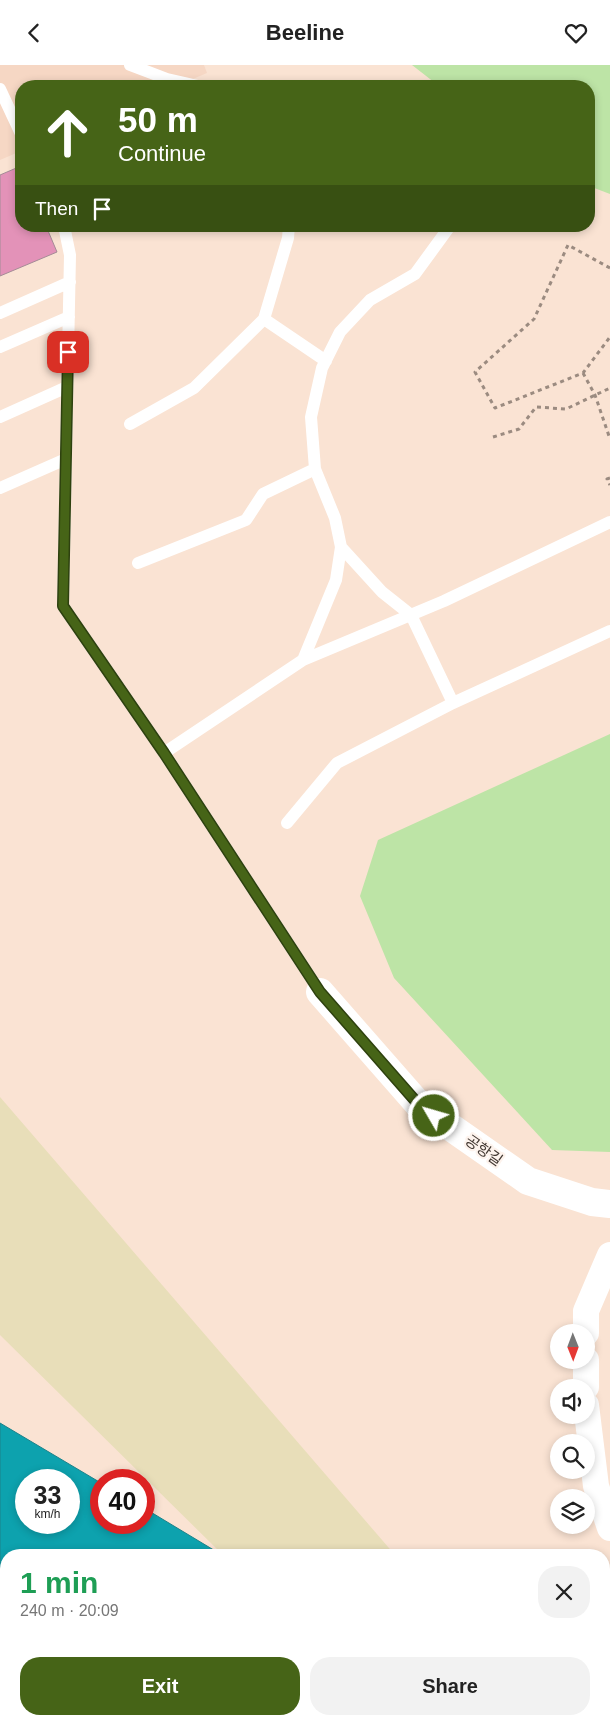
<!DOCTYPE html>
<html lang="en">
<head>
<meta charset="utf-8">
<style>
  body { margin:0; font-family:Helvetica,"Noto Sans KR",sans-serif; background:#f2f2f2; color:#222; height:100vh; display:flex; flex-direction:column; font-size:19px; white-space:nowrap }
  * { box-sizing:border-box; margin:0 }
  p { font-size:16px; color:#767676 }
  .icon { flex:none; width:28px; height:28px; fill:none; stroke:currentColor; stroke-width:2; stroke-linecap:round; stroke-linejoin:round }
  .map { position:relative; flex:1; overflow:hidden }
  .sheet { position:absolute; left:0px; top:1484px; width:610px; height:176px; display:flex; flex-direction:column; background:#fff; border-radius:20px 20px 0 0; box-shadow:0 2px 8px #0003 }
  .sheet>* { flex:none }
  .guide { position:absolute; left:15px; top:15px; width:580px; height:152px; border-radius:20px; box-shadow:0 2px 8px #0003; background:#466417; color:#fff; overflow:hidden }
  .needle { width:32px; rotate:179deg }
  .buttons { position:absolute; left:550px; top:1259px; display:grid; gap:10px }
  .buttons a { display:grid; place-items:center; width:45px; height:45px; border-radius:50%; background:#fff; box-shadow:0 2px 8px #0003; font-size:25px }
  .speed { position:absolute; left:15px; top:1404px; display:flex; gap:10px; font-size:25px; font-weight:700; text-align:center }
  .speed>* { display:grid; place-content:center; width:65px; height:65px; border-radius:50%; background:#fff; box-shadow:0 2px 8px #0003; line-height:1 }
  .speed small { font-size:12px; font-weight:400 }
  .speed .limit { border:8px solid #d22; background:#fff; color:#111 }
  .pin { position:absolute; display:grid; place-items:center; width:42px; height:42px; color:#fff; margin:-21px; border-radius:10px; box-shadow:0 2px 8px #0006 }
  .me { position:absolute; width:55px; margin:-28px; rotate:308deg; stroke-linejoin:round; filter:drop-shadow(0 0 4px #0008) }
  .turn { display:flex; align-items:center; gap:18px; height:105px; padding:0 20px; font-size:22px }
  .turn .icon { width:65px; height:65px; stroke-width:2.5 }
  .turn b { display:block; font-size:35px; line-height:42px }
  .then { display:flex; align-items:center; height:48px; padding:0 20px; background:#0003; gap:10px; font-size:19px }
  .round { display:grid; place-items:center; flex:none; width:52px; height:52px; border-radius:20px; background:#f2f2f2 }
  .head { display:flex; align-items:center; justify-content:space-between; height:85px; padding:0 20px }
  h1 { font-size:30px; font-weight:700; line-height:38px; color:#1e9e55 }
  .cta { display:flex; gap:10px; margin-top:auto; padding:10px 20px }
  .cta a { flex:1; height:58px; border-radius:20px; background:#466417; color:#fff; font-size:20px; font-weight:700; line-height:58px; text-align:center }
  .cta a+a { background:#f2f2f2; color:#222 }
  header { display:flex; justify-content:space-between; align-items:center; height:65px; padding:0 20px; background:#fff; font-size:22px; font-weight:700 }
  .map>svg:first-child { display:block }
  .built { fill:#f6d7c4 }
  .green { fill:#bde4a6 }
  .sand { fill:#e8deb9 }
  .water { fill:#0da2ae; stroke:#1d8289; fill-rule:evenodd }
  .building { fill:#e392b8; stroke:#a48b96 }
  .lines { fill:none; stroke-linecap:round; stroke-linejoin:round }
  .path { stroke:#9b8b80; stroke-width:3; stroke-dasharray:4 4; stroke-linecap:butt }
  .service { stroke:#fff; stroke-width:12 }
  .minor { stroke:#fff; stroke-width:26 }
  .tertiary { stroke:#fff; stroke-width:28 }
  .route-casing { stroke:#2e410f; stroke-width:12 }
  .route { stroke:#466417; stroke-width:9 }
  .labels { text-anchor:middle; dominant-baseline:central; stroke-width:4.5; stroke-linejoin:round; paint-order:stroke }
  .street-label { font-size:15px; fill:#423832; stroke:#fdf3ed }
</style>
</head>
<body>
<header><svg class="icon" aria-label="back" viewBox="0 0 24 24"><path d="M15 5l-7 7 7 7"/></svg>Beeline<svg class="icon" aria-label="heart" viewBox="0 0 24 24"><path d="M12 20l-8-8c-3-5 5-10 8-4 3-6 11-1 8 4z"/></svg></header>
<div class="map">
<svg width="610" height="1659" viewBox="0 0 610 1659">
  <rect width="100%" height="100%" fill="#fae3d3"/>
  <path class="built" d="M0 0H204L207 8 176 21H21V86L0 95Z"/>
  <path class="green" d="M412 0H610V129L589 121V21H439Z
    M610 669V1087L552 1085 394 913 360 831 378 775Z"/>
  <path class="sand" d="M0 1032 395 1490H223L0 1270Z
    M366 1654H536L540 1659H371Z"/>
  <path class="water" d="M0 1358 101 1418V1458H144V1443L222 1490H6V1654H328L330 1659H0ZM26 1415H69V1458H26Z"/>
  <path class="building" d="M21 101V161H46L57 187 0 211V110Z"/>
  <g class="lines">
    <path class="path" d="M610 203 568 180 534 254 475 307 495 343 583 308 610 272
      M583 308 595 330 610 374
      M493 372 519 364 536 342 566 344 610 323
      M610 413 607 414 610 420"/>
    <path class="service" d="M130 0 167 14 198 21
      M0 24 21 69
      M64 161 70 190 63 541 164 688 320 927
      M0 248 70 217
      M264 254 326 296
      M0 282 69 252
      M0 352 67 322
      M130 359 194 323 264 254 288 173 289 161
      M0 423 66 394
      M341 482 382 527 411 550 453 638
      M138 498 246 455 263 429 315 404
      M303 595 336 515 341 482 335 453 315 404 311 352 322 303 340 267 370 235 415 209 450 161
      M164 688 303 595 444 536 610 457
      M287 758 337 698 453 638 610 566"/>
    <path class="minor" d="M586 1268V1246L610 1190
      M586 1322V1295
      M586 1340 596 1421 610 1463"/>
    <path class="tertiary" d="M320 927 419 1040 528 1116 592 1137 610 1139"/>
  </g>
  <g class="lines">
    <g class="route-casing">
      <path id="route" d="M68 287 63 541 164 688 320 927 419 1040 434 1051"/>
    </g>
    <use href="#route" class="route"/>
  </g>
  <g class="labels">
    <g class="street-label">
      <text transform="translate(484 1085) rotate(35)">공항길</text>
    </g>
  </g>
</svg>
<div class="buttons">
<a><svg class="needle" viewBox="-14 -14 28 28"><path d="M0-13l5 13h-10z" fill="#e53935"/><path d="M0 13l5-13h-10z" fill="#767676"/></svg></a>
<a><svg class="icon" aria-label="sound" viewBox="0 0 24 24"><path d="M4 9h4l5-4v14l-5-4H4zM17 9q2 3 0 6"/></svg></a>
<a><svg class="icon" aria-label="search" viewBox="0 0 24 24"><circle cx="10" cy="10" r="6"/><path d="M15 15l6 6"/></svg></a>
<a><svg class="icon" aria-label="layers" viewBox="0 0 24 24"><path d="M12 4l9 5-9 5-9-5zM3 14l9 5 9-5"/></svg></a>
</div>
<div class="speed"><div>33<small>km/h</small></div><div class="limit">40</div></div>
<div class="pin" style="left:68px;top:287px;background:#d93025"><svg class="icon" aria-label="arrive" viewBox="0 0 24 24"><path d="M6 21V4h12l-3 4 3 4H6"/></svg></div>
<svg class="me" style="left:434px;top:1051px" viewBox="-20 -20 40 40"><circle r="17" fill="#466417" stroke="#fff" stroke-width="3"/><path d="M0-11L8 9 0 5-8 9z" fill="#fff"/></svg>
<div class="guide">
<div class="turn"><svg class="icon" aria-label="ahead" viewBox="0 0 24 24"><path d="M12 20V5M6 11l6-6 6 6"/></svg><div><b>50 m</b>Continue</div></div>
<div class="then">Then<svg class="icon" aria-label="arrive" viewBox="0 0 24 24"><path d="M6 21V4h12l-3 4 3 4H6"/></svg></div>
</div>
<section class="sheet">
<div class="head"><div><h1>1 min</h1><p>240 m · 20:09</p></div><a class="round"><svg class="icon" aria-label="close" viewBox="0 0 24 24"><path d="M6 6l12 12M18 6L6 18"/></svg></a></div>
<div class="cta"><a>Exit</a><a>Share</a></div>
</section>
</div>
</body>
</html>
